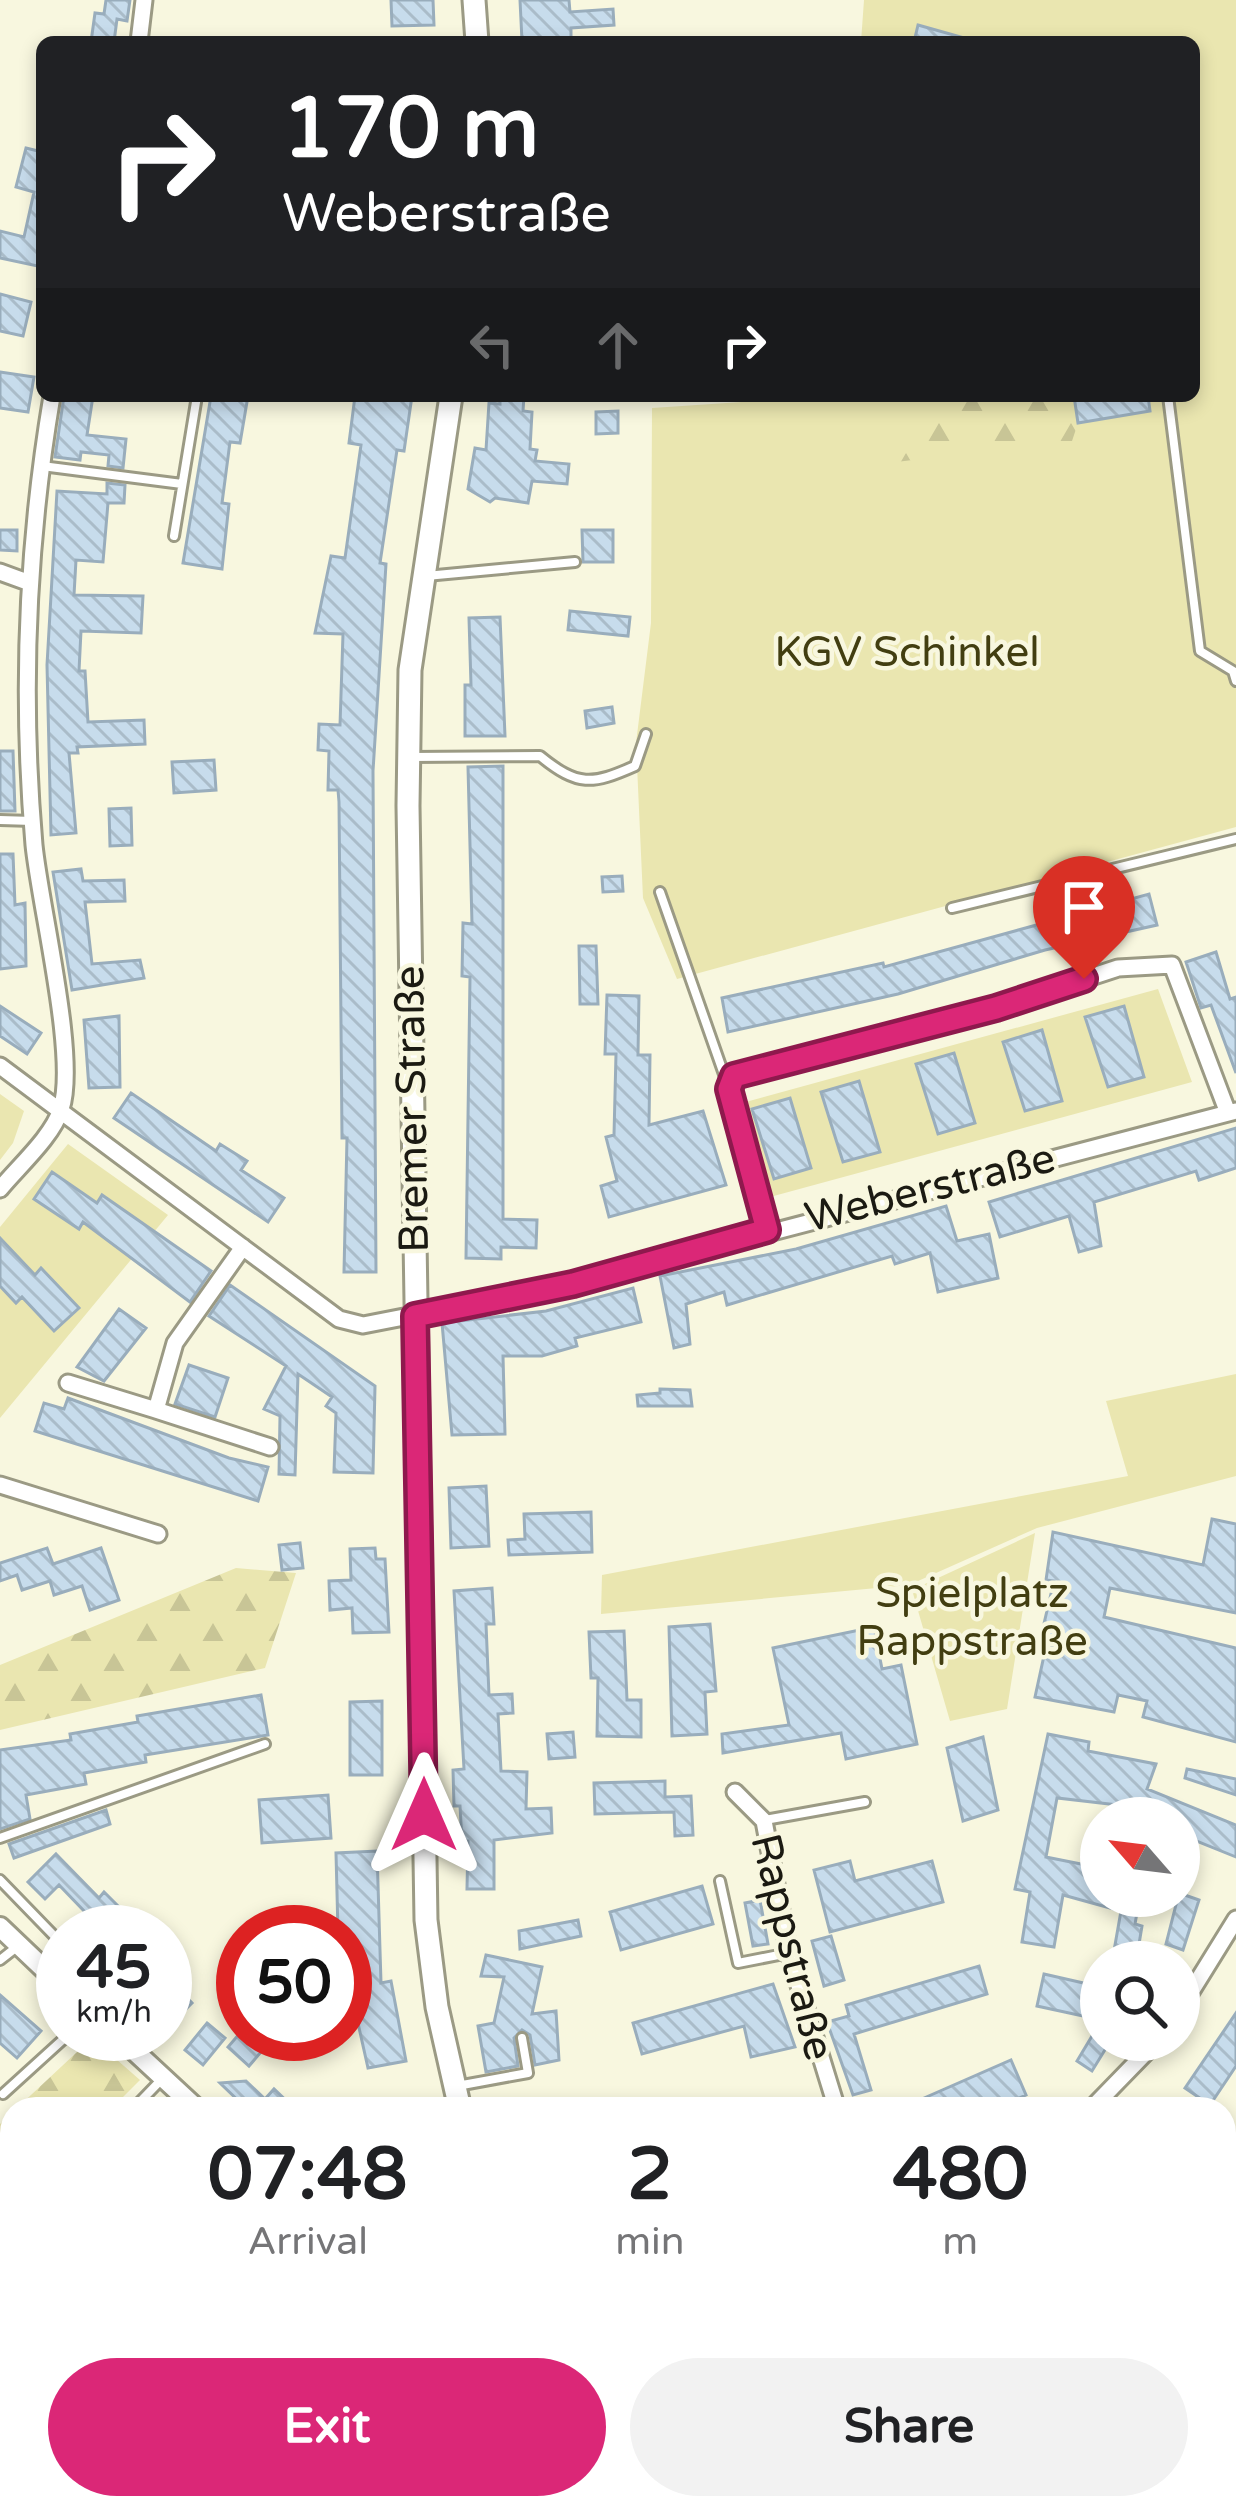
<!DOCTYPE html>
<html lang="en">
<head>
<meta charset="utf-8">
<style>
  body { margin:0; font-family:"Varela Round",sans-serif; background:#f2f2f2; color:#202124; height:100vh; display:flex; flex-direction:column; font-size:45px; white-space:nowrap }
  * { box-sizing:border-box; margin:0 }
  p { font-size:39px; color:#757577 }
  .icon { flex:none; width:66px; height:66px; fill:none; stroke:currentColor; stroke-width:2; stroke-linecap:round; stroke-linejoin:round }
  .map { position:relative; flex:1; overflow:hidden }
  .details { position:absolute; left:0px; top:2097px; width:1236px; height:423px; display:flex; flex-direction:column; background:#fff; border-radius:36px 36px 0 0; box-shadow:0 6px 18px #0003 }
  .details>* { flex:none }
  .hud { position:absolute; left:36px; top:36px; width:1164px; height:366px; border-radius:18px; box-shadow:0 6px 18px #0003; background:#202124; color:#fff; overflow:hidden }
  .needle { width:78px; rotate:298deg }
  .fabs { position:absolute; left:1080px; top:1797px; display:grid; gap:24px }
  .fabs a { display:grid; place-items:center; width:120px; height:120px; border-radius:50%; background:#fff; box-shadow:0 6px 18px #0003; font-size:60px }
  .speed { position:absolute; left:36px; top:1905px; display:flex; gap:24px; font-size:60px; font-weight:700; text-align:center }
  .speed>* { display:grid; place-content:center; width:156px; height:156px; border-radius:50%; background:#fff; box-shadow:0 6px 18px #0003; line-height:1 }
  .speed small { font-size:30px; font-weight:400 }
  .speed .limit { border:18px solid #d22; background:#fff; color:#111 }
  .pin { position:absolute; display:grid; place-items:center; width:102px; height:102px; color:#fff; margin:-123px -51px; border-radius:50% 50% 50% 0; rotate:-45deg; box-shadow:0 0 12px #0007 }
  .pin .icon { rotate:45deg }
  .me { position:absolute; width:132px; margin:-66px; rotate:0deg; stroke-linejoin:round; filter:drop-shadow(0 0 9px #0008) }
  .turn { display:flex; align-items:center; gap:42px; height:252px; padding:0 48px; font-size:54px }
  .turn .icon { width:156px; height:156px; stroke-width:2.5 }
  .turn b { display:block; font-size:84px; line-height:102px }
  .lanes { display:flex; align-items:center; height:114px; padding:0 48px; background:#0003; justify-content:center; gap:60px; direction:ltr }
  .lanes .off { opacity:.35 }
  .eta { display:flex; justify-content:space-evenly; align-items:center; height:204px; text-align:center }
  .eta b { font-size:72px; font-weight:700; line-height:84px }
  .button { display:flex; gap:24px; margin-top:auto; padding:24px 48px }
  .button a { flex:1; height:138px; border-radius:72px; background:#db2777; color:#fff; font-size:48px; font-weight:700; line-height:138px; text-align:center }
  .button a+a { background:#f2f2f2; color:#202124 }
  .map>svg:first-child { display:block }
  .green { fill:#eae6b0 }
  .forest { fill:url(#forest-firs) }
  .building { fill:url(#building-back-hatch); stroke:#99adbc; stroke-width:3 }
  .lines { fill:none; stroke-linecap:round; stroke-linejoin:round }
  .service-casing { stroke:#9b9a84; stroke-width:14 }
  .minor-casing { stroke:#9b9a84; stroke-width:21 }
  .tertiary-casing { stroke:#9b9a84; stroke-width:24 }
  .secondary-casing { stroke:#9b9a84; stroke-width:27 }
  .service { stroke:#fff; stroke-width:8 }
  .minor { stroke:#fff; stroke-width:15 }
  .tertiary { stroke:#fff; stroke-width:18 }
  .secondary { stroke:#fff; stroke-width:21 }
  .route-casing { stroke:#8e194d; stroke-width:30 }
  .route { stroke:#db2777; stroke-width:21 }
  .labels { text-anchor:middle; dominant-baseline:central; stroke-width:9; stroke-linejoin:round; paint-order:stroke }
  .park-label { font-size:42px; fill:#423e11; stroke:#f8f7df }
  .street-label { font-size:42px; fill:#1b1a12; stroke:#f8f7df }
</style>
</head>
<body>
<div class="map">
<svg width="1236" height="2518" viewBox="0 0 1236 2518">
  <defs>
    <pattern id="forest-firs" width="22" height="20" patternUnits="userSpaceOnUse" patternTransform="scale(3)"><rect width="22" height="20" fill="#eae6b0"/><path d="M5 1l3.5 6h-7zM16 11l3.5 6h-7z" fill="#c8c596"/></pattern>
    <pattern id="building-back-hatch" width="6" height="6" patternUnits="userSpaceOnUse" patternTransform="scale(3)"><rect width="6" height="6" fill="#c7dcec"/><path d="M-1 5l2 2M0 0l6 6M5-1l2 2" fill="none" stroke="#aabcc9"/></pattern>
  </defs>
  <rect width="100%" height="100%" fill="#f8f7df"/>
  <path class="green" d="M864 0H1236V827L677 979 643 898 636 743 651 623 652 408 830 396H1194V42H861Z
    M1158 989 1192 1082 770 1197 742 1103Z
    M0 1094 24 1111 13 1143 0 1160Z
    M68 1144 168 1215 0 1418V1227Z
    M1236 1374V1476L1037 1528 909 1585 601 1614 602 1575 1128 1476 1106 1401Z
    M1035 1533 1007 1709 950 1721 912 1590Z
    M12 2194V2464L0 2434V2195Z
    M1236 2239V2302L1224 2316V2251Z
    M1224 2362 1236 2373V2518H1125L1115 2508H1224Z
    M911 2508H1010L1019 2518H899Z"/>
  <path class="forest" d="M934 396H995L1019 405 1043 396H1074L1078 423 1072 441 896 462C917 443 934 426 934 396Z
    M236 1568 296 1573 265 1668 0 1730V1665Z
    M92 2038 140 2080 111 2109H16Z
    M12 2113V2170L0 2172V2124Z"/>
  <path class="building" d="M106 0H130L127 21 117 19 114 42H91L95 13 104 14Z
    M391 0H433L434 25 392 26Z
    M520 0H569L570 12 613 9 614 25 571 28V38L522 41Z
    M918 25 961 37 960 42H914Z
    M26 148 42 152V267L0 258V231L24 237 34 192 16 187Z
    M0 294 31 302 23 336 0 331Z
    M0 372 34 377 28 412 0 408Z
    M64 396H93L87 435 126 439 123 468 108 466 109 455 81 452 80 460 55 457Z
    M211 396H248L240 443 230 442 222 503 229 504 222 569 183 563Z
    M355 396H412L404 451 397 450 380 563 386 564 373 771 376 1272H344L347 1138H342L339 802 338 790H328L329 751 318 750 319 724 340 725 343 634 315 633 331 556 345 558 361 445 349 443Z
    M500 396H524L523 411 532 412 530 449 537 450 535 461 569 464 567 484 532 481 528 503 495 498 490 502 468 489 475 448 486 450 489 403 500 404Z
    M1074 396H1148L1150 411 1078 423Z
    M618 411V433L596 434V412Z
    M107 483 125 485 124 503H108L103 562 76 560 74 595 143 596 141 633 81 631 79 671H85L88 722 144 720 145 744 77 747 78 753H69L76 833 51 835 47 665 57 491 107 494Z
    M0 530H17V551L0 550Z
    M582 530H613V562H583Z
    M570 611 630 617 628 636 568 630Z
    M500 617 505 736H465V685H471L469 618Z
    M612 707 614 723 587 728 585 711Z
    M0 751H13L15 811H0Z
    M214 760 216 790 174 793 172 762Z
    M503 766V1219L537 1220 536 1248 501 1247V1259L466 1258 470 977 462 976 463 923 472 924 468 767Z
    M131 808 132 845 110 846 109 809Z
    M0 854H13L15 905 25 903 26 966 0 969Z
    M81 869 83 881 124 880 125 901 85 902 92 964 140 960 144 978 72 990 53 872Z
    M622 876 623 891 603 892 602 877Z
    M1149 894 1157 925 1045 950 898 994 728 1032 722 998 883 963 884 967Z
    M579 946H596L598 1004H580Z
    M1216 952 1230 999 1236 997V1073L1211 1005 1201 1008 1186 962Z
    M607 995 639 996 638 1055H650L649 1125 703 1111 726 1185 609 1217 601 1186 617 1181 606 1137 614 1135 616 1054H605Z
    M0 1006 41 1033 27 1054 0 1036Z
    M1124 1006 1144 1077 1108 1087 1085 1017Z
    M119 1016 120 1087 89 1088 84 1020Z
    M1042 1030 1062 1101 1025 1111 1003 1042Z
    M954 1053 975 1123 938 1134 916 1064Z
    M859 1081 880 1152 843 1162 821 1092Z
    M131 1093 216 1151 220 1144 247 1161 241 1170 284 1198 268 1222 114 1118Z
    M790 1098 811 1168 774 1179 752 1109Z
    M1236 1128V1168L1199 1180 1196 1171 1094 1202 1101 1246 1079 1252 1069 1216 1000 1237 989 1202Z
    M52 1172 97 1203 102 1195 211 1271 190 1302 83 1222 79 1229 34 1199Z
    M946 1206 957 1241 989 1234 998 1278 938 1292 930 1253 895 1264 892 1256 727 1305 724 1292 686 1304 690 1344 674 1348 660 1276 796 1249Z
    M0 1238 35 1275 41 1268 79 1308 54 1331 22 1297 16 1303 0 1286Z
    M230 1285 375 1386 373 1473 334 1472 336 1413 326 1406 332 1397 298 1374 295 1475 279 1474 280 1416 264 1409 286 1366 209 1316Z
    M633 1288 641 1322 575 1338 577 1346 542 1356H503L505 1434 452 1435 442 1323 546 1311Z
    M119 1309 146 1328 104 1381 77 1367Z
    M189 1365 228 1378 215 1417 175 1404Z
    M660 1389 690 1390 692 1406H638L637 1395 660 1393Z
    M68 1398 229 1458 268 1467 258 1501 35 1431 44 1403 64 1409Z
    M486 1486 489 1546 451 1548 449 1488Z
    M591 1512 592 1552 509 1555 508 1540 525 1539 524 1514Z
    M1212 1519 1236 1524V1613L1110 1588 1104 1617 1236 1648V1742L1143 1717 1147 1701 1118 1695 1114 1712 1035 1697 1045 1651 1038 1649 1054 1581 1046 1580 1053 1532 1203 1565Z
    M300 1543 303 1568 282 1570 279 1545Z
    M47 1548 53 1564 101 1548 119 1600 90 1610 82 1586 54 1595 50 1581 22 1590 17 1575 0 1581V1563Z
    M375 1548 376 1559H385L389 1632 353 1633 352 1608 330 1610 329 1581 351 1580 350 1549Z
    M492 1588 494 1624H486L489 1695 512 1694 513 1713 498 1714 501 1771 527 1772 526 1809 551 1808 552 1833 494 1840V1889H467L468 1841H462L460 1806H454L453 1770 464 1769 454 1591Z
    M710 1624 716 1691 705 1692 707 1734 672 1736 669 1627Z
    M874 1627 882 1669 901 1665 917 1744 846 1759 841 1733 723 1753 722 1734 789 1725 773 1648Z
    M624 1631 627 1700H641V1737L597 1736 598 1678H591L589 1632Z
    M261 1695 268 1735 145 1755 146 1762 84 1773 86 1784 26 1795 30 1819 0 1829V1750L71 1740 70 1734 138 1722 137 1716Z
    M382 1701V1775H350V1702Z
    M573 1732 575 1757 549 1759 547 1734Z
    M1048 1734 1089 1742 1088 1751 1156 1764 1147 1789 1236 1825V1857L1179 1834V1818H1159L1161 1810 1057 1798 1046 1857 1101 1868V1896H1140L1135 1924 1142 1926 1136 1962H1112L1121 1911 1063 1895 1054 1947 1022 1942 1030 1892 1015 1889Z
    M983 1737 998 1810 963 1821 947 1748Z
    M1187 1769 1236 1779V1795L1185 1778Z
    M665 1781V1797L691 1796 693 1835 675 1836 674 1812 595 1814 594 1783Z
    M328 1795 331 1838 262 1843 259 1800Z
    M106 1810 110 1824 14 1858 9 1844Z
    M377 1851 381 1983 391 1981 406 2061 368 2068 345 1965V1932H338L336 1853Z
    M56 1854 99 1898 104 1892 144 1932H80L72 1924 85 1912 59 1885 45 1899 28 1882Z
    M850 1861 855 1881 932 1861 943 1902 830 1932 814 1870Z
    M702 1886 713 1924 621 1950 610 1912Z
    M1179 1893 1199 1900 1183 1950 1166 1944Z
    M760 1900 768 1944 753 1946 745 1903Z
    M578 1920 581 1936 520 1949 519 1931Z
    M831 1936 844 1980 824 1986 812 1941Z
    M486 1955 542 1967 532 2014 556 2011 559 2060 535 2065 530 2035 522 2030 514 2038 518 2066 486 2072 478 2026 494 2023 504 1977 481 1976Z
    M979 1966 987 1994 854 2034 871 2090 853 2095 827 2022 849 2016 846 2005Z
    M1044 1974 1101 1987V2020L1037 2006Z
    M773 1984 795 2047 751 2057 744 2026 642 2054 633 2023Z
    M175 1985 192 2003 165 2030V1995Z
    M0 1995 41 2031 17 2058 0 2043Z
    M1236 2013V2066L1210 2105 1185 2088Z
    M1101 2021V2040H1111L1092 2071 1077 2061Z
    M207 2023 225 2038 203 2065 185 2050Z
    M240 2033 261 2052 249 2066 228 2047Z
    M1011 2060 1026 2095 994 2109H899Z
    M246 2081 265 2099 274 2089 295 2109H247L220 2083Z"/>
  <g class="lines">
    <g class="service-casing">
      <path id="service" d="M1168 396 1200 651 1233 671 1236 681
        M42 466 182 484
        M174 536 197 396
        M426 576 575 562
        M411 757 540 756C578 787 592 785 635 766L646 734
        M0 820 33 821
        M660 892 727 1083
        M952 908 1236 839
        M765 1820 865 1802
        M0 1838 265 1744
        M0 1880 63 1945
        M720 1881 738 1963 789 1953
        M0 1960 18 1946
        M457 2086 528 2073 522 2038
        M3 2094 69 2034
        M133 2109 161 2080
        M522 2109H524
        M9 2184H12
        M1033 2508 1042 2518
        M272 2518 279 2508"/>
    </g>
    <g class="minor-casing">
      <path id="minor" d="M139 42 144 0
        M0 572 30 583
        M0 1066 339 1319 363 1325 573 1284 1236 1111
        M0 1189C18 1167 53 1136 61 1109 78 1058 40 906 34 845 21 695 27 544 52 396
        M767 1230 729 1089 733 1076 996 1008 1118 968 1172 965 1228 1113
        M243 1247 175 1343 156 1410 270 1447
        M68 1383 156 1410
        M0 1485 158 1534
        M735 1792 764 1821 789 1953 837 2109
        M1179 2011 1236 1919
        M1091 2109 1158 2040
        M1089 2508 1097 2518"/>
    </g>
    <g class="tertiary-casing">
      <path id="tertiary" d="M0 1927 63 1987
        M116 2034 197 2109"/>
    </g>
    <g class="secondary-casing">
      <path id="secondary" d="M474 0 477 42
        M451 396 410 670 408 806 426 1920 437 2007 460 2109
        M554 2508 557 2518"/>
    </g>
    <use href="#service" class="service"/>
    <use href="#minor" class="minor"/>
    <use href="#tertiary" class="tertiary"/>
    <use href="#secondary" class="secondary"/>
  </g>
  <g class="lines">
    <g class="route-casing">
      <path id="route" d="M424 1815 415 1316 573 1284 767 1230 729 1089 734 1076 996 1008 1084 979"/>
    </g>
    <use href="#route" class="route"/>
  </g>
  <g class="labels">
    <g class="park-label">
      <text x="907" y="652">KGV Schinkel</text>
      <text x="972" y="1593">Spielplatz<tspan x="972" dy="48">Rappstraße</tspan></text>
    </g>
    <g class="street-label">
      <text transform="translate(412 1109) rotate(-91)">Bremer Straße</text>
      <text transform="translate(930 1188) rotate(-14)">Weberstraße</text>
      <text transform="translate(792 1947) rotate(76)">Rappstraße</text>
    </g>
  </g>
</svg>
<div class="fabs">
<a><svg class="needle" viewBox="-14 -14 28 28"><path d="M0-13l5 13h-10z" fill="#e53935"/><path d="M0 13l5-13h-10z" fill="#757577"/></svg></a>
<a><svg class="icon" aria-label="search" viewBox="0 0 24 24"><circle cx="10" cy="10" r="6"/><path d="M15 15l6 6"/></svg></a>
</div>
<div class="speed"><div>45<small>km/h</small></div><div class="limit">50</div></div>
<div class="pin" style="left:1084px;top:979px;background:#d93025"><svg class="icon" aria-label="arrive" viewBox="0 0 24 24"><path d="M6 21V4h12l-3 4 3 4H6"/></svg></div>
<svg class="me" style="left:424px;top:1815px" viewBox="-20 -20 40 40"><path d="M0-17L14 15 0 8-14 15z" fill="#db2777" stroke="#fff" stroke-width="4"/></svg>
<div class="hud">
<div class="turn"><svg class="icon" aria-label="right" viewBox="0 0 24 24"><path d="M7 20v-9h11M14 6l5 5-5 5"/></svg><div><b>170 m</b>Weberstraße</div></div>
<div class="lanes"><svg class="icon off" aria-label="left" viewBox="0 0 24 24"><path d="M17 20v-9H6M10 6l-5 5 5 5"/></svg><svg class="icon off" aria-label="ahead" viewBox="0 0 24 24"><path d="M12 20V5M6 11l6-6 6 6"/></svg><svg class="icon" aria-label="right" viewBox="0 0 24 24"><path d="M7 20v-9h11M14 6l5 5-5 5"/></svg></div>
</div>
<section class="details">
<div class="eta">
<div><b>07:48</b><p>Arrival</p></div>
<div><b>2</b><p>min</p></div>
<div><b>480</b><p>m</p></div>
</div>
<div class="button"><a>Exit</a><a>Share</a></div>
</section>
</div>
</body>
</html>
